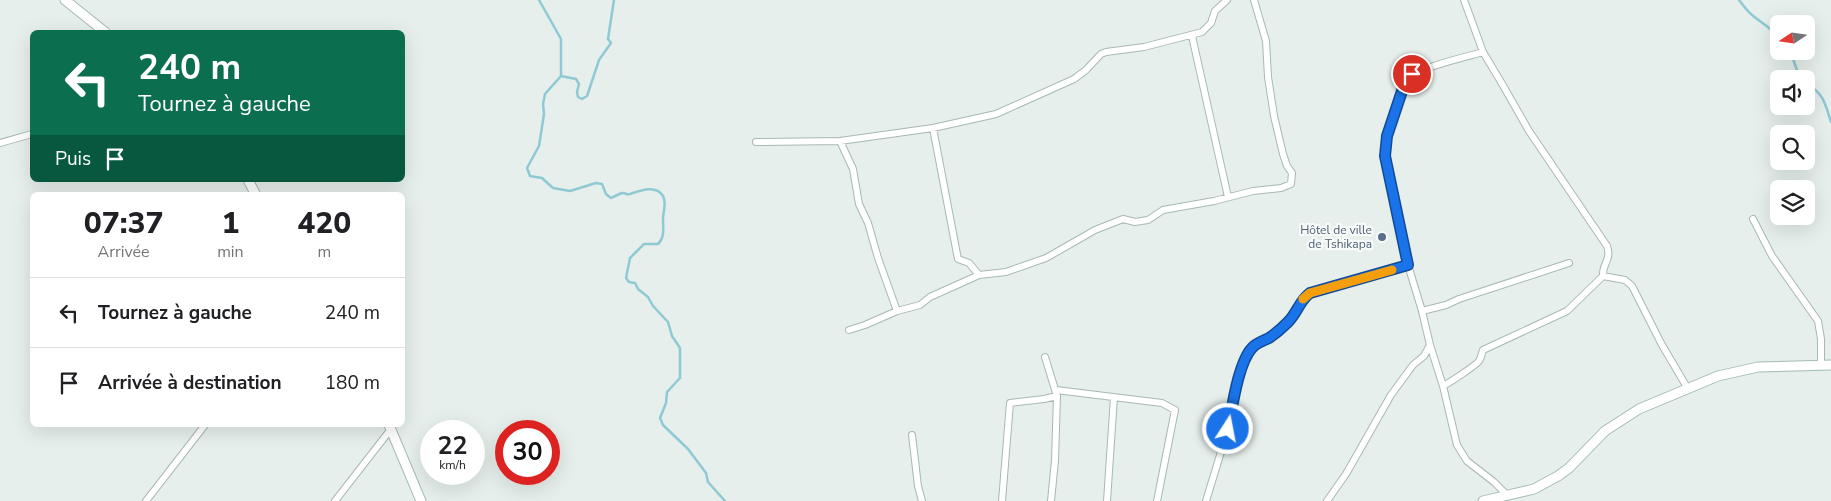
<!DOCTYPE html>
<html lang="fr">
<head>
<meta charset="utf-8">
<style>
  body { margin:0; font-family:"Nunito Sans",sans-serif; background:#f6f6f6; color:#202124; height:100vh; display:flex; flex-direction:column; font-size:19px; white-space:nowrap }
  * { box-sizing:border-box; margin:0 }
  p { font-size:16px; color:#757577 }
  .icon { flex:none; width:28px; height:28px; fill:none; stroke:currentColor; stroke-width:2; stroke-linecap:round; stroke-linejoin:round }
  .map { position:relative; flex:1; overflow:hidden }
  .side { position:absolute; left:30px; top:192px; width:375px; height:235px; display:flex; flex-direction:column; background:#fff; border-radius:8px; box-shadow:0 5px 20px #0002 }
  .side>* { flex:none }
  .guide { position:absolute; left:30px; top:30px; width:375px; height:152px; border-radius:8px; box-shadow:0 5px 20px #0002; background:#0b6e4f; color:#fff; overflow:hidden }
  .needle { width:32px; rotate:257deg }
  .buttons { position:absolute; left:1770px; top:15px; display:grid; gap:10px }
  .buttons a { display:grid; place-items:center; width:45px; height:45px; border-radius:8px; background:#fff; box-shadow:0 5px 20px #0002; font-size:25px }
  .speed { position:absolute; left:420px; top:420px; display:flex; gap:10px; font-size:25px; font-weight:700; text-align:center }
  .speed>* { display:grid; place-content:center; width:65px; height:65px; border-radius:50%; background:#fff; box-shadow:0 5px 20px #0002; line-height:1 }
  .speed small { font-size:12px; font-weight:400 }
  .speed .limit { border:8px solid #d22; background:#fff; color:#111 }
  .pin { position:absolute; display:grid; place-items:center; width:42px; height:42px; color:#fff; margin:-21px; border:2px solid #fff; border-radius:50%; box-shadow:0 1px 5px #0007 }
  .me { position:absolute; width:55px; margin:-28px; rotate:11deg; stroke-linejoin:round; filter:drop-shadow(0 0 4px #0008) }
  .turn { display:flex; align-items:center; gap:18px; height:105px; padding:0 25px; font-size:22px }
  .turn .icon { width:65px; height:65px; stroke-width:2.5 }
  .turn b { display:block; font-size:35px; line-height:42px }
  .then { display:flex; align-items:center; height:48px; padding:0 25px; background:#0003; gap:10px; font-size:19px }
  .eta { display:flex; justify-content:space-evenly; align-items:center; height:85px; text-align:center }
  .eta b { font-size:30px; font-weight:800; line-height:35px }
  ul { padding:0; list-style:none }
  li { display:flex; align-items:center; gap:15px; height:70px; padding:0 25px; border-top:1px solid #e0e0e0 }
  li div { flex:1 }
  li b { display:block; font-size:19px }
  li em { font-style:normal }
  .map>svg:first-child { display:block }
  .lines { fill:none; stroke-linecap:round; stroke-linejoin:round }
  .stream { stroke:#8ec9d4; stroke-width:2.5 }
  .minor-casing { stroke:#a8b8b2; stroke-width:8 }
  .secondary-casing { stroke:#a4bbb3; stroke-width:11 }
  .minor { stroke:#fff; stroke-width:6 }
  .secondary { stroke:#fff; stroke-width:9 }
  .route-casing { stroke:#114b97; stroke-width:12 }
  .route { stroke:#1a73e8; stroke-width:9 }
  .slow { stroke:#f59e0b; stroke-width:9 }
  .service-dot { fill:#5c6f8a; stroke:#f7fbf9; stroke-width:2 }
  .labels { text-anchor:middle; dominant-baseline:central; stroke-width:4.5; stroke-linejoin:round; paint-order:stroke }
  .service-label { font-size:12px; fill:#4e5e75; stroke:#f7fbf9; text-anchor:end }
</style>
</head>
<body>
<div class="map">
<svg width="1831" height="501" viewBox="0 0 1831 501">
  <rect width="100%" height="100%" fill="#e6efeb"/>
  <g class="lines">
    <path class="stream" d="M539 0 561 39V76L545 94 543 104 544 114 539 146 527 168 530 176 542 178 553 188 570 191 596 183 602 184 606 194 611 198C615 196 619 194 622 193 628 193 625 195 630 194 639 191 656 184 663 196 667 203 663 211 663 219 663 229 665 237 658 244H644L630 258 626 278 629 282 635 283 638 289 648 297 653 306 668 322 672 336 680 348V378L667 392 666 403 660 418 663 425 688 449 706 473 708 482 725 501
      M1739 0C1743 5 1747 11 1752 15 1765 26 1773 27 1779 44
      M1786 51 1792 56 1800 79
      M561 76 576 79 579 84 577 92 578 97 582 99 587 96 599 60 611 43 608 39 614 0
      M1806 83C1824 94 1825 103 1831 122"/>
    <g class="minor-casing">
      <path id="minor" d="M1464 0 1483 52 1501 82 1529 131 1607 246C1612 260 1602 263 1603 276L1625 280 1632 286 1662 345 1688 389
        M1192 36 1228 197
        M1483 52C1466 57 1414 68 1405 82L1387 136 1385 156 1408 265 1422 311 1430 345 1443 386 1457 445 1467 461 1494 482 1507 495
        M933 128 957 254 958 259 969 263 979 275
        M840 141 853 169 859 204 868 223 878 258 897 311
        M756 142 840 141 933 128 996 114 1074 79 1086 70 1101 54 1106 52 1144 47 1202 32 1211 23 1215 11 1227 0
        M0 143 32 134
        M1753 219 1772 256 1818 321 1821 339V364
        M1422 311 1446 305 1459 299 1569 263
        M849 330 865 325 897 311 920 305 930 297 979 275 1006 272 1046 258 1095 230 1123 219 1135 222 1148 220 1163 210 1214 201 1253 191 1281 188 1291 184 1292 173 1287 166 1283 154 1274 116 1268 77 1266 41 1254 0
        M1045 357 1057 396 1055 460 1051 501
        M1443 386C1449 383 1475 366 1479 361 1481 358 1482 353 1483 350L1567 311 1603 276
        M1056 390 1162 403 1175 410 1157 501
        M912 435 918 486 922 501
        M146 501 205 425
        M335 501 391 429
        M1002 501 1010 403 1044 399 1057 396
        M1107 501 1114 397
        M1206 501 1228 429 1237 383 1249 352 1253 346 1268 338 1287 323 1294 316 1303 298 1310 293 1408 265
        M1327 501 1346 474 1391 395 1413 365 1424 356 1430 345"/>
    </g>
    <g class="secondary-casing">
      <path id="secondary" d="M65 0 105 32
        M248 180 256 195
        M389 425 421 501
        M1483 501 1534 489 1558 476 1569 468 1605 431 1639 409 1718 376 1758 367 1831 365"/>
    </g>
    <use href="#minor" class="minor"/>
    <use href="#secondary" class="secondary"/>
  </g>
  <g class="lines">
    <g class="route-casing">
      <path id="route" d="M1228 429C1232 409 1238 363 1252 348 1256 343 1263 341 1269 338 1275 334 1282 328 1287 323 1297 314 1299 301 1310 293L1408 265 1385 156 1387 136 1405 82 1412 74"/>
    </g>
    <use href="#route" class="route"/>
    <path class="slow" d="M1303 299 1310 293 1392 270"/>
  </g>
  <circle class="service-dot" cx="1382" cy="237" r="5"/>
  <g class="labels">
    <g class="service-label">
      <text x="1372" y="230">Hôtel de ville<tspan x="1372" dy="14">de Tshikapa</tspan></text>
    </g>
  </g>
</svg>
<div class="buttons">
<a><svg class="needle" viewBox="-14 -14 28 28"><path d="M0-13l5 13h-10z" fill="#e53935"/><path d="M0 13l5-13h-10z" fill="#757577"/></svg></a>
<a><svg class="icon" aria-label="sound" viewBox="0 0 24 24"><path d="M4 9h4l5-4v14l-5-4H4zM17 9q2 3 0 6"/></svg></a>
<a><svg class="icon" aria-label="search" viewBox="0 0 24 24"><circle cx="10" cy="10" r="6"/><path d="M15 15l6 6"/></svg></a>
<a><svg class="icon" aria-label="layers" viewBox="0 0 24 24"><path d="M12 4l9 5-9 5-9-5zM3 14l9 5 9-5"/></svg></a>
</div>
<div class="speed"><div>22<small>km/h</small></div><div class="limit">30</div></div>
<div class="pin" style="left:1412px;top:74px;background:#d93025"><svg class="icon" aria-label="arrive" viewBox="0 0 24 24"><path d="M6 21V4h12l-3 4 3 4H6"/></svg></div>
<svg class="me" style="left:1228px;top:429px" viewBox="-20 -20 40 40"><circle r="17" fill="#1a73e8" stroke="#fff" stroke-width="3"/><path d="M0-11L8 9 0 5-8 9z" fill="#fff"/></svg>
<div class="guide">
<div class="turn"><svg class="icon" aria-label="left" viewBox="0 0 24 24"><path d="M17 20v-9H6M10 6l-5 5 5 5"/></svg><div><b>240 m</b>Tournez à gauche</div></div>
<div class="then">Puis<svg class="icon" aria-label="arrive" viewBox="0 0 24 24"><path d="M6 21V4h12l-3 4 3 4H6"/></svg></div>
</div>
<section class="side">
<div class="eta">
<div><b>07:37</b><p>Arrivée</p></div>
<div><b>1</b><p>min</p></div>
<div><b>420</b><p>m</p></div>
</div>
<ul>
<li><svg class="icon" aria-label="left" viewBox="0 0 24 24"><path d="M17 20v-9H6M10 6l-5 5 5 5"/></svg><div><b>Tournez à gauche</b></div><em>240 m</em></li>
<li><svg class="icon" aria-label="arrive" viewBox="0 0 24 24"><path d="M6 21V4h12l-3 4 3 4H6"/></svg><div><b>Arrivée à destination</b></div><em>180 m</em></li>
</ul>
</section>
</div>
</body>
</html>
